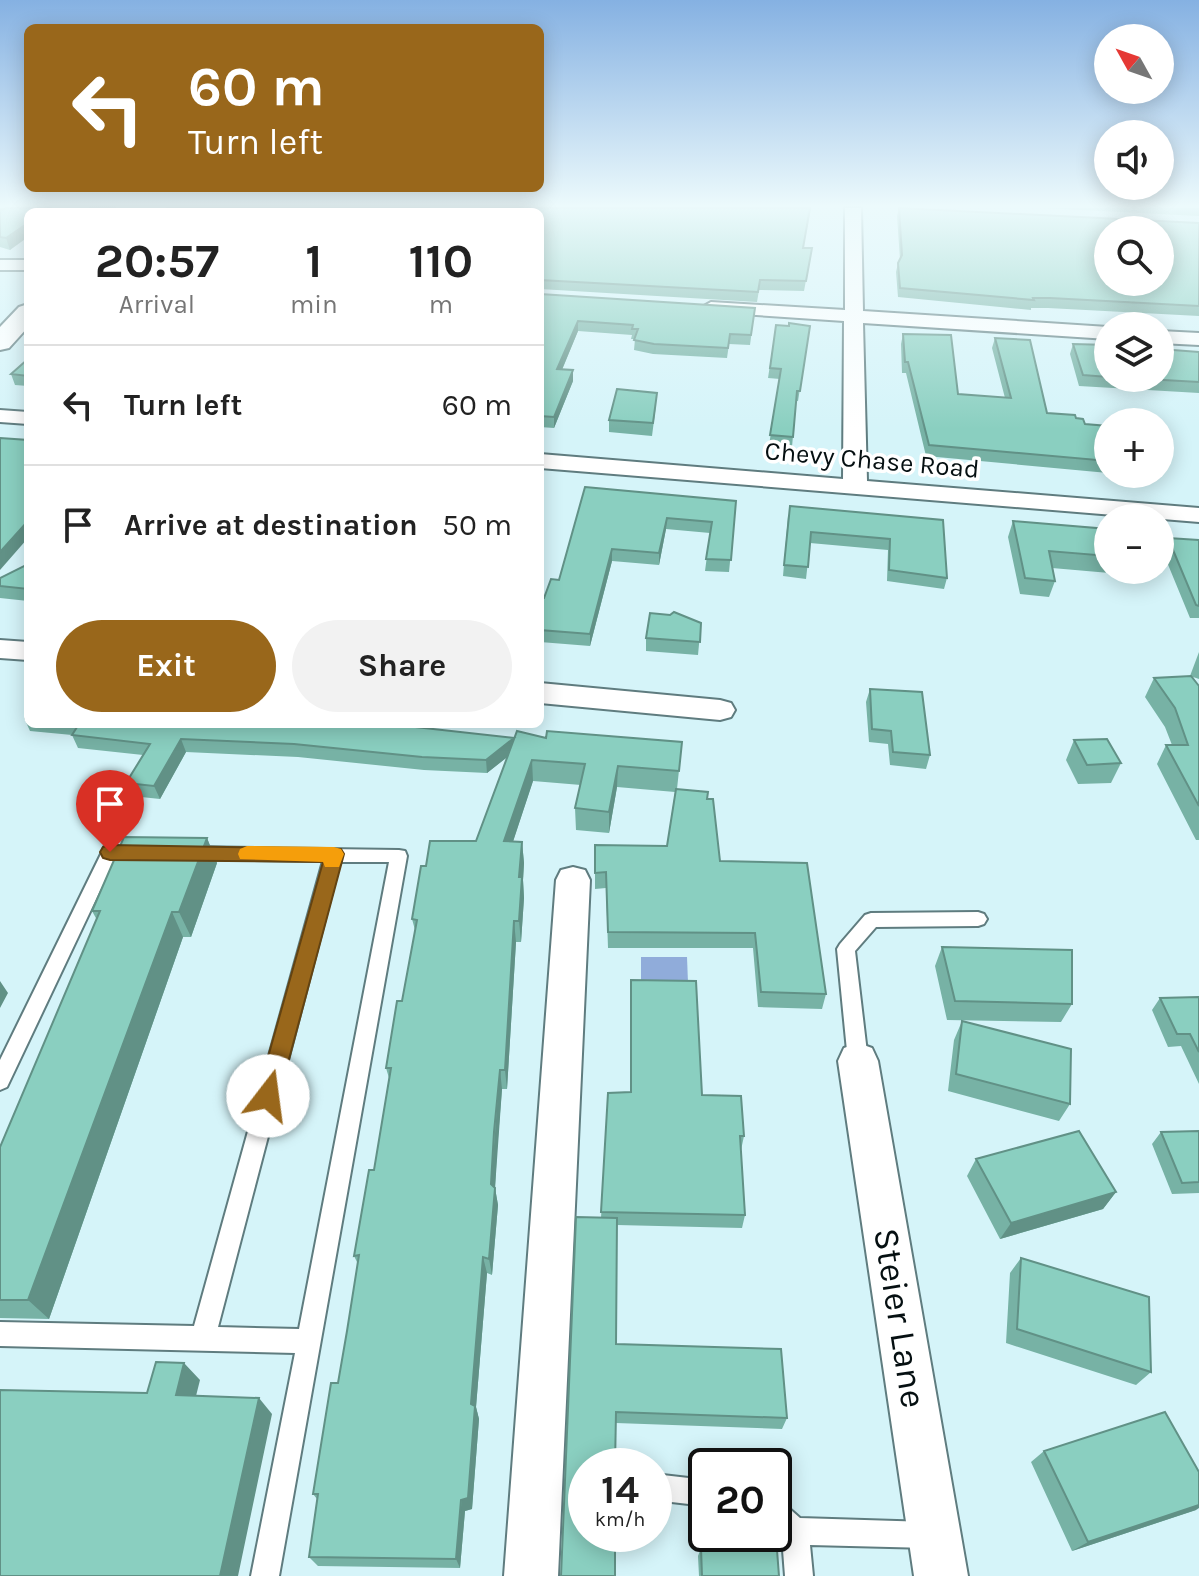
<!DOCTYPE html>
<html lang="en">
<head>
<meta charset="utf-8">
<style>
  body { margin:0; font-family:Karla,sans-serif; background:#f2f2f2; color:#222; height:100vh; display:flex; flex-direction:column; font-size:30px; white-space:nowrap }
  * { box-sizing:border-box; margin:0 }
  p { font-size:26px; color:#767676 }
  .icon { flex:none; width:44px; height:44px; fill:none; stroke:currentColor; stroke-width:2; stroke-linecap:round; stroke-linejoin:round }
  .map { position:relative; flex:1; overflow:hidden }
  .sheet { position:absolute; left:24px; top:208px; width:520px; height:520px; display:flex; flex-direction:column; background:#fff; border-radius:12px; box-shadow:0 4px 20px #0003 }
  .sheet>* { flex:none }
  .hud { position:absolute; left:24px; top:24px; width:520px; height:168px; border-radius:12px; box-shadow:0 4px 20px #0003; background:#99671b; color:#fff; overflow:hidden }
  .needle { width:52px; rotate:310deg }
  .fabs { position:absolute; left:1094px; top:24px; display:grid; gap:16px }
  .fabs a { display:grid; place-items:center; width:80px; height:80px; border-radius:50%; background:#fff; box-shadow:0 4px 20px #0003; font-size:40px }
  .speed { position:absolute; left:568px; top:1448px; display:flex; gap:16px; font-size:40px; font-weight:700; text-align:center }
  .speed>* { display:grid; place-content:center; width:104px; height:104px; border-radius:50%; background:#fff; box-shadow:0 4px 20px #0003; line-height:1 }
  .speed small { font-size:20px; font-weight:400 }
  .speed .limit { border:4px solid #111; border-radius:12px; background:#fff; color:#111 }
  .pin { position:absolute; display:grid; place-items:center; width:68px; height:68px; color:#fff; margin:-82px -34px; border-radius:50% 50% 50% 0; rotate:-45deg; box-shadow:0 0 8px #0007 }
  .pin .icon { rotate:45deg }
  .me { position:absolute; width:88px; margin:-44px; rotate:15deg; stroke-linejoin:round; filter:drop-shadow(0 0 6px #0008) }
  .turn { display:flex; align-items:center; gap:28px; height:168px; padding:0 32px; font-size:36px }
  .turn .icon { width:104px; height:104px; stroke-width:2.5 }
  .turn b { display:block; font-size:56px; line-height:68px }
  .eta { display:flex; justify-content:space-evenly; align-items:center; height:136px; text-align:center }
  .eta b { font-size:48px; font-weight:700; line-height:56px }
  .cta { display:flex; gap:16px; margin-top:auto; padding:16px 32px }
  .cta a { flex:1; height:92px; border-radius:48px; background:#99671b; color:#fff; font-size:32px; font-weight:700; line-height:92px; text-align:center }
  .cta a+a { background:#f2f2f2; color:#222 }
  ul { padding:0; list-style:none }
  li { display:flex; align-items:center; gap:24px; height:120px; padding:0 32px; border-top:2px solid #e0e0e0 }
  li div { flex:1 }
  li b { display:block; font-size:30px }
  li em { font-style:normal }
  .map>svg:first-child { display:block }
  .water { fill:#90acda }
  .lines { fill:none; stroke-linecap:round; stroke-linejoin:round }
  .service-casing { stroke:#5f7c7f; stroke-width:4 }
  .minor-casing { stroke:#5f7c7f; stroke-width:4 }
  .secondary-casing { stroke:#5f7c7f; stroke-width:4 }
  .service { fill:#fff; fill-rule:evenodd }
  .minor { fill:#fff; fill-rule:evenodd }
  .secondary { fill:#fff; fill-rule:evenodd }
  .wall { fill:#77b2a5 }
  .shaded-wall { fill:#619186 }
  .building { fill:#8acfc0; stroke:#619186; stroke-width:2; fill-rule:evenodd }
  .route { fill:#99671b; stroke:#634312; stroke-width:2 }
  .slow { fill:#f59e0b }
  .labels { text-anchor:middle; dominant-baseline:central; stroke-width:7; stroke-linejoin:round; paint-order:stroke }
  .far-street-label { font-size:26px; fill:#050f11; stroke:#fff }
  .near-street-label { font-size:36px; fill:#050f11; stroke:#fff }
</style>
</head>
<body>
<div class="map">
<svg width="1199" height="1576" viewBox="0 0 1199 1576">
  <rect width="100%" height="100%" fill="#d5f4f9"/>
  <path class="water" d="M641 957H687L688 983H641Z"/>
  <g class="lines">
    <g class="service-casing">
      <path id="service" d="M110 846 143 848 145 853 143 858 115 859 7 1087 0 1090V1060L102 852 104 847Z
        M192 847 399 850 405 851 407 856 279 1576H251L295 1353 0 1346V1322L194 1326 323 861 192 859 186 858 184 853 186 848ZM340 862H389L299 1329 218 1327Z
        M978 912 984 914 987 919 984 924 978 926 876 927 855 951 868 1061 865 1067 858 1070 851 1067 848 1061 837 949 840 944 865 915 871 913Z
        M654 1474 706 1480V1506L654 1500Z
        M774 1499 783 1503 800 1518 929 1522 938 1526 942 1535 938 1544 929 1548 810 1545 813 1576H785L782 1537 774 1530Z"/>
    </g>
    <g class="minor-casing">
      <path id="minor" d="M845 208H861L863 311 1108 327V339L863 323 867 481 1199 508V522L540 468V454L843 479 844 321 711 312 702 307 711 302 845 310Z
        M0 260H28V270H0Z
        M1160 331 1199 333V345L1160 343Z
        M0 410 28 412V424L0 422Z
        M0 640 28 642V660L0 658Z
        M540 683 720 700 731 703 735 710 731 717 720 720 540 703Z
        M573 867 585 870 590 880 558 1576H504L556 880 561 870Z
        M858 1043 872 1048 878 1061 968 1576H914L838 1061 844 1048Z"/>
    </g>
    <g class="secondary-casing">
      <path id="secondary" d="M91 208H114L111 212H88Z
        M28 304V327L9 348 0 350V327L19 307Z"/>
    </g>
    <use href="#service" class="service"/>
    <use href="#minor" class="minor"/>
    <use href="#secondary" class="secondary"/>
  </g>
  <path class="wall" d="M0 208H68L63 212H28L10 250 0 247Z
    M167 208H811L803 248H812L804 291 759 290 757 302 540 289V212H478L436 209 434 212H162Z
    M899 208 1199 223V316L1048 308H1031V310L898 297 896 272 898 263 900 259 897 216Z
    M1043 208H1199V216Z
    M540 294 755 308 750 345 729 344 727 358 653 354 634 350 635 339H631L632 335 578 331 562 370H573V381L554 428 540 427Z
    M776 325 810 326 798 401H796L792 447 769 445 780 379 768 378Z
    M903 334 958 394 1005 398 992 348 995 338 1047 413 1076 418 1085 424 1108 426V473L926 456 906 373H902L901 344Z
    M1073 344 1108 345V378H1160L1199 352V393L1079 386 1070 354Z
    M28 359V386L15 385 11 374Z
    M656 405 652 436 609 432V420Z
    M1120 474H1159L1158 477Z
    M585 487 736 501 729 572 705 571 710 533 666 529 659 565 612 561 590 646 540 642V598H544L559 580Z
    M788 516 943 520 947 578 944 589 887 581 888 550 810 543 806 579 783 576Z
    M1013 521 1108 529V570H1122L1121 574 1052 568 1055 581 1049 597 1020 594 1008 537Z
    M1168 538 1199 540V618H1190L1162 550Z
    M28 564V601L0 598V578Z
    M701 623 698 655 646 651V638Z
    M1199 652V679L1193 677 1199 686V840H1196L1157 764 1166 745H1172L1165 727 1145 697 1154 678 1190 676Z
    M870 689 930 755 926 769 890 765 888 744 869 742 866 702Z
    M28 713V724H351L514 738 682 742 677 789 707 799 720 861 826 994 822 1009 758 1007 753 948H608L606 888 595 889V845L667 846 675 792 617 787 609 833 576 830 575 808 581 785 533 781 513 841 522 842 524 863 523 880 524 898 521 942H516L507 1089H502L497 1150 495 1188 498 1205 492 1275 487 1273 476 1407 479 1419 472 1509 465 1511 460 1568 318 1566 309 1557 317 1499 313 1494 338 1383 347 1331 358 1264 354 1256 374 1170 389 1078 386 1068 402 1001 415 930 412 919 426 866 476 841 507 757 487 773 424 770 298 757 186 752 160 799 132 796 126 783 143 755 78 748 72 735 30 731 24 718Z
    M1074 740 1121 763 1111 783 1078 784 1066 760Z
    M207 838 217 863 191 937H183L49 1319 0 1318V1147L97 920 92 911Z
    M942 947 1072 1004 1061 1022 947 1020 935 966Z
    M1199 997V1084L1181 1046 1168 1047 1152 1010 1160 998Z
    M962 1021 1070 1104 1059 1121 948 1091 954 1040Z
    M608 1093 702 1095 744 1136 741 1150 745 1215 742 1228 617 1225 616 1344 787 1418 782 1429 616 1423 601 1218Z
    M1199 1131V1193L1172 1194 1152 1144 1161 1132Z
    M976 1159 1116 1192 1103 1209 1000 1239 967 1176Z
    M1021 1258 1151 1372 1136 1385 1006 1343 1010 1273Z
    M1044 1451 1196 1510 1072 1551 1031 1462Z
    M701 1548 779 1576H699L698 1556Z"/>
  <path class="shaded-wall" d="M49 208H68L63 212H43Z
    M429 208H436V209L434 212H426Z
    M28 223V237L10 250 6 238Z
    M578 321V331L558 379 557 369Z
    M573 370V381L554 428V417Z
    M667 518 666 529 659 565V553Z
    M28 521V538L0 570V552Z
    M612 549V561L590 646V634Z
    M514 738 515 751 487 773 486 760Z
    M181 739 186 752 160 799 154 786Z
    M532 760 533 781 506 863 504 841Z
    M618 766 617 787 609 833V812Z
    M207 838 217 863 191 937 179 912Z
    M522 842 524 863 523 880 524 898 521 942 519 921V877Z
    M172 912 183 937 49 1319 28 1300Z
    M514 921 516 942 507 1089 505 1070Z
    M0 981 8 993 0 1008Z
    M500 1070 502 1089 495 1188 498 1205 492 1275 489 1259 491 1184Z
    M1116 1192 1103 1209 1000 1239 1011 1223Z
    M483 1257 487 1273 476 1407 479 1419 472 1509 465 1511 460 1568 456 1559 471 1404Z
    M184 1363 200 1380 192 1412 176 1395Z
    M259 1398 272 1414 238 1576H220Z
    M1199 1505V1508L1196 1510 1072 1551 1088 1542Z"/>
  <path class="building" d="M5 208H49L43 212H28V223L6 238 0 237V210L7 208Z
    M167 208H429L426 212H162Z
    M481 208H810L803 248H812L806 281 760 280 758 292 540 280V212H478Z
    M899 208 1199 223V306L1050 298H1033L1034 300 900 288 898 263 902 255ZM1108 230H1160V282H1108Z
    M540 294 755 308 751 335 730 334 728 348 654 344 634 340 638 329H632L633 325 578 321 557 369 573 370 554 417 540 416Z
    M789 323 810 326 800 391H797L793 437 770 435 781 369 770 368 776 325 789 326Z
    M903 334 951 335 958 394 1011 398 995 338 1030 340 1047 413 1075 415 1076 418 1083 419 1085 424 1108 426V461L929 445 908 362H905Z
    M1073 344 1108 345V377L1083 375Z
    M1160 349 1199 352V382L1128 378H1160Z
    M28 359V376L11 374Z
    M617 389 657 393 653 423 609 420Z
    M0 438 28 440V521L0 552Z
    M585 487 736 501 731 560 706 559 712 522 667 518 659 553 612 549 590 634 540 630V598H544L551 579 559 580Z
    M790 506 943 520 947 578 889 570 890 539 811 532 808 567 784 565Z
    M1013 521 1108 529V556L1049 551 1055 581 1025 578Z
    M1168 538 1199 540V606L1196 605Z
    M28 564V589L0 586V578Z
    M674 612 701 623 700 642 646 638 650 613 670 615Z
    M1191 676 1199 686V806L1166 745H1188L1175 708 1154 678Z
    M870 689 922 692 930 755 893 752 891 731 872 729Z
    M79 724H351L376 726 377 724H388L514 738 486 760 422 757 294 744 181 739 154 786 126 783 150 744 72 735Z
    M517 731 546 738 547 731 682 742 679 771 618 766 609 812 575 808 585 764 532 760 504 841 522 842 519 877H522L519 921H514L505 1070H500L494 1132 491 1184 495 1188 489 1259 483 1257 471 1404 475 1406 468 1498 461 1500 456 1559 309 1557 318 1494H313L331 1383H338L347 1331 359 1255 354 1256 369 1170H374L391 1068H386L397 1001H402L417 920 412 919 421 866H426L430 841H476Z
    M1107 739 1121 763 1087 765 1074 740Z
    M676 789 708 792 707 799H713L720 861 807 863 826 994 761 992 755 933 608 932 606 872 595 873V845L667 846Z
    M124 837 207 838 179 912H172L28 1300H0V1147L100 911H92Z
    M942 947 1072 950V1004L955 1001Z
    M631 980 696 981 702 1095 741 1096 744 1136H740L745 1215 601 1212 608 1093 631 1092Z
    M1199 997V1052L1190 1034H1177L1160 998Z
    M962 1021 1071 1049 1070 1104 956 1074Z
    M1079 1131 1116 1192 1011 1223 976 1159Z
    M1199 1131V1182L1182 1183 1161 1132Z
    M576 1217 617 1218 616 1344 781 1349 787 1418 616 1412 615 1466H586V1534H615V1576H561Z
    M1021 1258 1149 1297 1151 1372 1017 1329Z
    M156 1362 184 1363 176 1395 259 1398 220 1576H0V1390L147 1393Z
    M1165 1412 1199 1472V1505L1088 1542 1044 1451Z
    M701 1548 777 1550 779 1576H702Z"/>
  <linearGradient id="sky" x2="0" y2="1"><stop stop-color="#85b1e2"/><stop offset="0.48" stop-color="#ecfafc"/><stop offset="1" stop-color="#ecfafc" stop-opacity="0"/></linearGradient>
  <rect width="1199" height="429" fill="url(#sky)"/>
  <path class="route" d="M110 845 341 849 344 854 277 1104 268 1107 260 1104 257 1096 323 862 110 860 103 858 100 852 103 847Z"/>
  <path class="slow" d="M247 846 334 847 341 849 344 854 339 867H325L323 862 240 859 238 854 240 849Z"/>
  <g class="labels">
    <g class="far-street-label">
      <text transform="translate(872 460) rotate(5)">Chevy Chase Road</text>
    </g>
    <g class="near-street-label">
      <text transform="translate(900 1318) rotate(81)">Steier Lane</text>
    </g>
  </g>
</svg>
<div class="fabs">
<a><svg class="needle" viewBox="-14 -14 28 28"><path d="M0-13l5 13h-10z" fill="#e53935"/><path d="M0 13l5-13h-10z" fill="#767676"/></svg></a>
<a><svg class="icon" aria-label="sound" viewBox="0 0 24 24"><path d="M4 9h4l5-4v14l-5-4H4zM17 9q2 3 0 6"/></svg></a>
<a><svg class="icon" aria-label="search" viewBox="0 0 24 24"><circle cx="10" cy="10" r="6"/><path d="M15 15l6 6"/></svg></a>
<a><svg class="icon" aria-label="layers" viewBox="0 0 24 24"><path d="M12 4l9 5-9 5-9-5zM3 14l9 5 9-5"/></svg></a>
<a>+</a>
<a>−</a>
</div>
<div class="speed"><div>14<small>km/h</small></div><div class="limit">20</div></div>
<div class="pin" style="left:110px;top:852px;background:#d93025"><svg class="icon" aria-label="arrive" viewBox="0 0 24 24"><path d="M6 21V4h12l-3 4 3 4H6"/></svg></div>
<svg class="me" style="left:268px;top:1096px" viewBox="-20 -20 40 40"><circle r="19" fill="#fff"/><path d="M0-13L10 11 0 6-10 11z" fill="#99671b"/></svg>
<div class="hud">
<div class="turn"><svg class="icon" aria-label="left" viewBox="0 0 24 24"><path d="M17 20v-9H6M10 6l-5 5 5 5"/></svg><div><b>60 m</b>Turn left</div></div>
</div>
<section class="sheet">
<div class="eta">
<div><b>20:57</b><p>Arrival</p></div>
<div><b>1</b><p>min</p></div>
<div><b>110</b><p>m</p></div>
</div>
<ul>
<li><svg class="icon" aria-label="left" viewBox="0 0 24 24"><path d="M17 20v-9H6M10 6l-5 5 5 5"/></svg><div><b>Turn left</b></div><em>60 m</em></li>
<li><svg class="icon" aria-label="arrive" viewBox="0 0 24 24"><path d="M6 21V4h12l-3 4 3 4H6"/></svg><div><b>Arrive at destination</b></div><em>50 m</em></li>
</ul>
<div class="cta"><a>Exit</a><a>Share</a></div>
</section>
</div>
</body>
</html>
